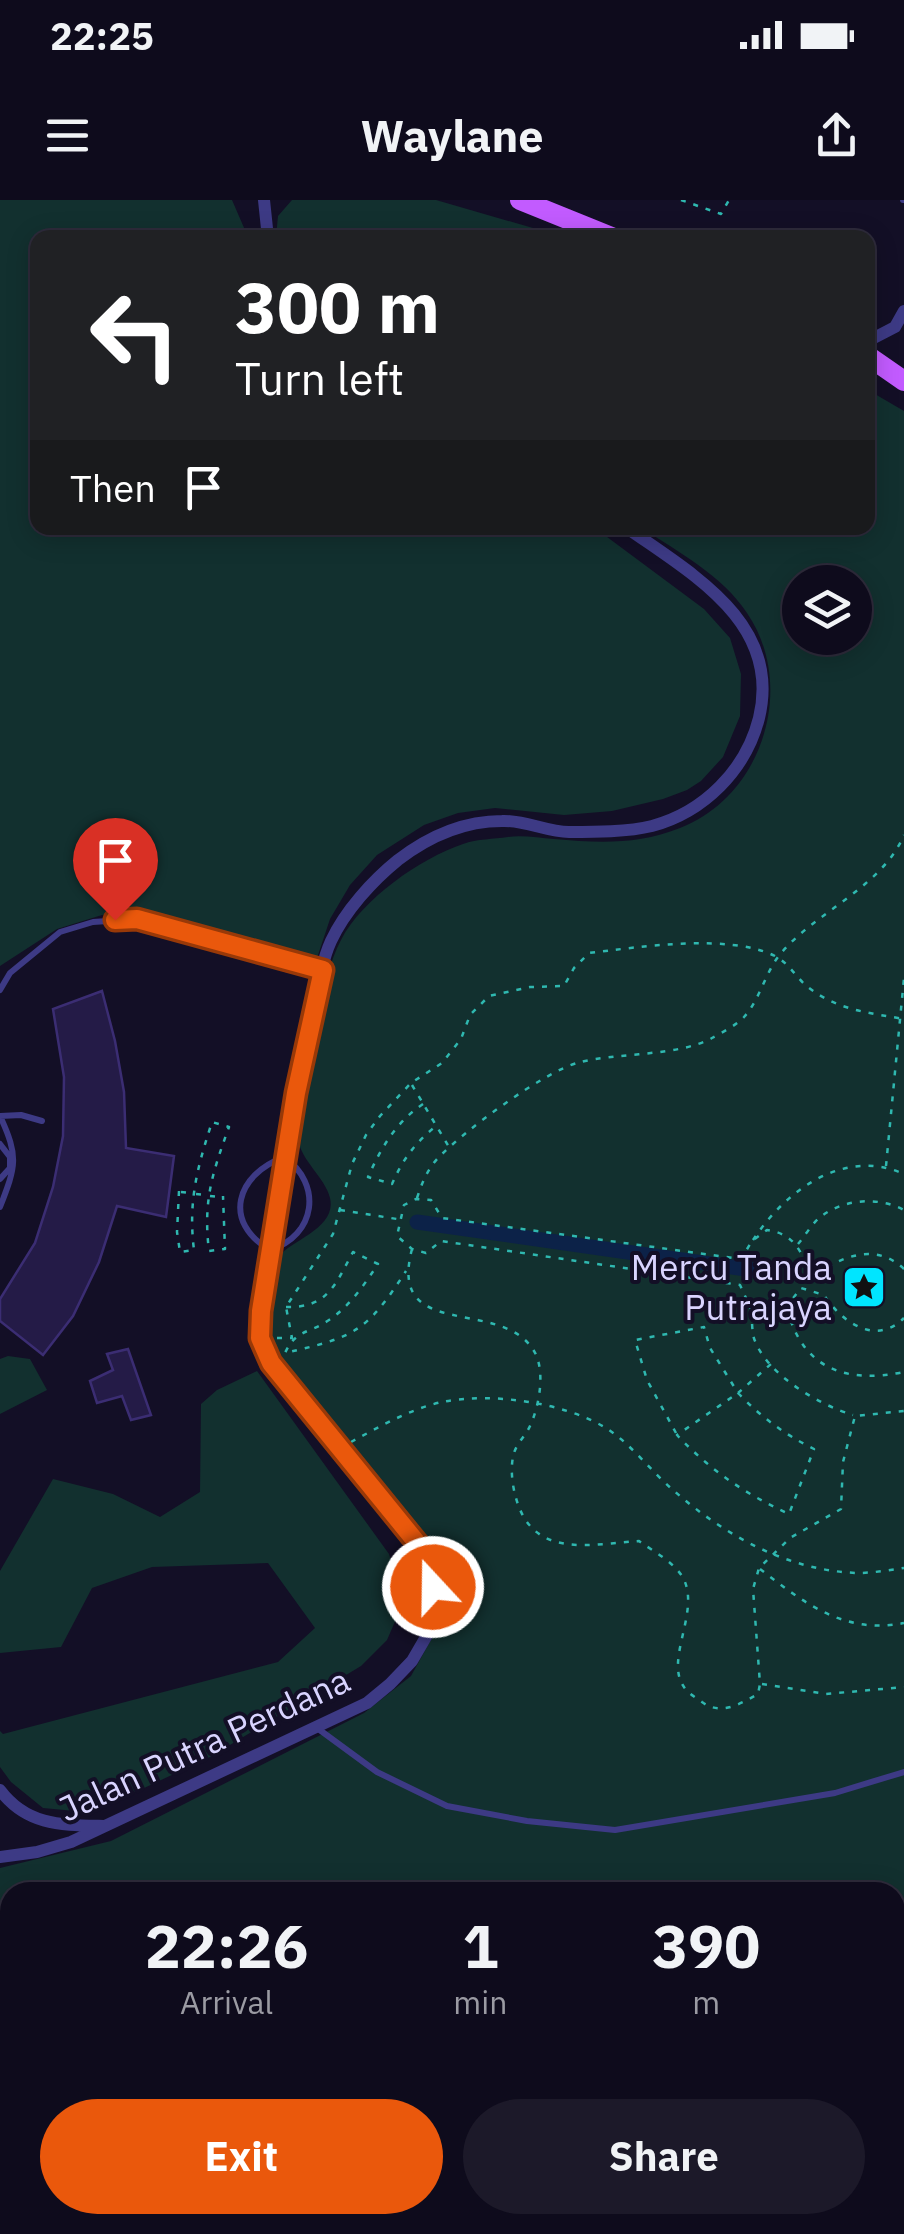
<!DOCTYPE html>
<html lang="en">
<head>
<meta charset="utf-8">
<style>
  body { margin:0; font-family:"IBM Plex Sans",sans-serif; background:#1c1929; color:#f1f3f6; height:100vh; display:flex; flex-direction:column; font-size:38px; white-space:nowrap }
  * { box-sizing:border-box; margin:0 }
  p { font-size:32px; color:#9b9ba3 }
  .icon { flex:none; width:55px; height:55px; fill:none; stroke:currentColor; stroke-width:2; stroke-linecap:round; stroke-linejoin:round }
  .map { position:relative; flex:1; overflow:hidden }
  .drawer { position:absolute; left:0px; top:1682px; width:905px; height:352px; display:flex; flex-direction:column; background:#0e0b1c; border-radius:30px 30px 0 0; box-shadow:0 5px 25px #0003,0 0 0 2px #2e2b3b }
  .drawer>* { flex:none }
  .banner { position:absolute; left:30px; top:30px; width:845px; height:305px; border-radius:20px; box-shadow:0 5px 25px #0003,0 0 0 2px #2e2b3b; background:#202124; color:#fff; overflow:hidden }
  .controls { position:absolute; left:782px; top:365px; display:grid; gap:20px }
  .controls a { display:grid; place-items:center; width:90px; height:90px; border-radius:50%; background:#0e0b1c; box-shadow:0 5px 25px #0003,0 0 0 2px #2e2b3b; font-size:50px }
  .pin { position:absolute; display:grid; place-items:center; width:85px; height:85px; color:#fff; margin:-102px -42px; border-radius:50% 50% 50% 0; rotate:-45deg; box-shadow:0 0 10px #0007 }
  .pin .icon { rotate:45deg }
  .me { position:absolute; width:110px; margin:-55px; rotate:339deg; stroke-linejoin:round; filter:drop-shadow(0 0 8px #0008) }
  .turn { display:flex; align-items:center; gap:35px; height:210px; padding:0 40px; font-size:45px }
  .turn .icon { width:130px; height:130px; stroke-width:2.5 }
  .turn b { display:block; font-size:70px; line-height:85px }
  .then { display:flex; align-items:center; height:95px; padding:0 40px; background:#0003; gap:20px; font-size:38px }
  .eta { display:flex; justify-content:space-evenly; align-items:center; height:170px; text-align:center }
  .eta b { font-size:60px; font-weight:700; line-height:70px }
  .button { display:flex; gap:20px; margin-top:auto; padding:20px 40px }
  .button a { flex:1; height:115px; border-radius:60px; background:#ea580c; color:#fff; font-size:40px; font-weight:700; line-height:115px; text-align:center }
  .button a+a { background:#1c1929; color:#f1f3f6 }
  .status { display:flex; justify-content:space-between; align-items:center; height:70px; padding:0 50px; background:#0e0b1c; direction:ltr }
  .status svg { height:28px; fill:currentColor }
  header { display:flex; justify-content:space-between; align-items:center; height:130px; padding:0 40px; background:#0e0b1c; font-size:45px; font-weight:700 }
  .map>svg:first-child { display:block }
  .green { fill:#12302f; fill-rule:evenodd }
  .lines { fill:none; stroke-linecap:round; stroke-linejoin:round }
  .canal { stroke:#0c2248; stroke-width:15 }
  .building { fill:#241b47; stroke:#3b2d73; stroke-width:2.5 }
  .path { stroke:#2fb8b0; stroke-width:2.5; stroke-dasharray:5 8; stroke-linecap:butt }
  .lane { stroke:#3d3a85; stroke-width:6 }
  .street { stroke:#3d3a85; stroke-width:12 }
  .primary { stroke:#c25bff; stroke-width:20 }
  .route-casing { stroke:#983908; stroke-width:25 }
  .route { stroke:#ea580c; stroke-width:18 }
  .labels { text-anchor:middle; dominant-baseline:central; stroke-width:8; stroke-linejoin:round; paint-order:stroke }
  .poi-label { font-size:35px; fill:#d9d4ff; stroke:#130f26; text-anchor:end }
  .street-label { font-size:35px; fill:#d9d4ff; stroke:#130f26 }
</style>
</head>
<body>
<div class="status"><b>22:25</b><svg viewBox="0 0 49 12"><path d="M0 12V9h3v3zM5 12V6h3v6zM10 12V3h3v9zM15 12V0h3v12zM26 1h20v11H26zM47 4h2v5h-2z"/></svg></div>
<header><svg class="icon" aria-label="menu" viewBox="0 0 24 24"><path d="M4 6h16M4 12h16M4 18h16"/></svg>Waylane<svg class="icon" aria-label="share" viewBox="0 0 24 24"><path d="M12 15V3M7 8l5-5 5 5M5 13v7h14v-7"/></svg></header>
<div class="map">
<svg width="904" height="2034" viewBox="0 0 904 2034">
  <rect width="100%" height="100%" fill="#130f26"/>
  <path class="green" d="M0 0H232L248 37 38 38V328H595L704 409 730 438 741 474 740 516 723 557 701 581 687 590 663 599 612 611 564 615 495 608 458 613 424 625 377 655 350 685 330 719 317 758 145 714 102 715 57 729 0 766Z
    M292 0H436L564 37H276L278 16Z
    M868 190 904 211V1765L895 1768V1692H10V1832L0 1831V1668L111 1641 364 1513 411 1476 438 1427V1386L432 1363 419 1335 288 1178C283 1170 275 1161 271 1152 261 1128 261 1079 278 1057 293 1039 337 1028 330 998 325 977 301 961 298 939 293 910 305 878 311 850 318 817 325 770 341 740 362 699 421 658 463 644 477 639 494 639 508 637 523 635 539 638 554 639 598 643 638 645 680 628 763 596 797 486 747 413 722 375 678 352 642 328H868ZM800 382H855V438H800Z
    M8 1156 30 1159 47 1190 0 1214V1159Z
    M257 1171 389 1354 400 1392 397 1417 387 1440 361 1466 210 1557 142 1589 75 1611 43 1608 11 1582 0 1567V1531L3 1534 278 1462 315 1428 268 1363 152 1367 92 1388 61 1447 0 1453V1371L53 1279 113 1294 160 1317 200 1292 201 1204 217 1190Z
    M904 1849V2034H0V1895L10 1896V2025H895V1850Z"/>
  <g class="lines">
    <path class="canal" d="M417 1022 774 1073"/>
  </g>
  <path class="building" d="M102 791 115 841 124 892 126 948 174 956 166 1017 117 1006 99 1062 73 1116 43 1155 0 1121V1099L35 1043 53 987 63 936 64 877 53 809Z
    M128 1149 151 1215 131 1220 122 1196 97 1203 90 1181 113 1170 107 1154Z"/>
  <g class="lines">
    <path class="path" d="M681 0 721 14 729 0
      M412 885 449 947
      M423 904C396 922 381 948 368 977L392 984C403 959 415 943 436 926
      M886 966 904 778
      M179 991 177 1032 180 1052 194 1050C188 1002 197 968 212 922L229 927C212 974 203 1001 209 1051L225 1049 223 996
      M181 992 190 993
      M196 994 205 995
      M210 996 219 997
      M417 998C422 983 427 970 438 958 464 931 542 873 577 863 617 852 677 857 712 838 721 833 737 825 744 817 759 801 765 774 778 757 813 712 881 689 904 635
      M340 1010 397 1019
      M753 1040C785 991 844 947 904 974
      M798 1044C805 1036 811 1025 819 1018 842 999 878 996 904 1010
      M412 1049C387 1143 501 1096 534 1151 546 1171 539 1207 530 1226 526 1235 517 1243 514 1253 510 1266 512 1285 516 1298 533 1360 591 1344 639 1341 654 1352 678 1364 685 1382 698 1415 665 1461 684 1487 687 1493 697 1498 702 1502 721 1516 740 1504 758 1494L760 1484 753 1389 759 1368 790 1338 841 1309 843 1262 855 1216 904 1211
      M904 1069C881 1047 853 1052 828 1067L806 1063C797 1043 788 1033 767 1030L752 1041 741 1059 442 1018 431 1000 416 999 404 1005 397 1036 412 1049 426 1053 441 1041 740 1085 751 1109 771 1116 787 1106 801 1088 824 1095C841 1121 875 1147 904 1118
      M286 1107C328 1108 335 1085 353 1052L378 1064C364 1085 350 1106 329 1120 309 1134 296 1129 285 1153 354 1137 366 1133 406 1071
      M787 1108C802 1169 846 1184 904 1172
      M751 1111C752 1118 752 1128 753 1135 763 1173 819 1205 853 1215
      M277 1138H292L286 1107 333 1034 352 964 366 935 380 916 411 883 442 863 461 839 470 815 489 796 530 787 564 786 574 768 589 753C640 747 728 733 775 756 790 764 796 778 809 788 838 810 869 813 904 819
      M738 1193C761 1217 784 1234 814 1249L789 1314C745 1294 710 1270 677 1235Z
      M676 1233 647 1180 635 1140 704 1127 710 1148 738 1193 771 1164
      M351 1242C379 1227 410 1209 442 1202 490 1192 563 1202 606 1228 630 1243 651 1271 673 1290 724 1335 788 1371 858 1373 873 1373 889 1370 904 1368
      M760 1369C804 1403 845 1435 904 1423
      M762 1484 826 1494 904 1487"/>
    <path class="lane" d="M903 0H904
      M0 790 10 773 60 732 93 722 137 719 322 770
      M0 916C19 957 16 966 0 1007
      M0 916 21 915 42 921
      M0 944 10 957V968L0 979
      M284 957C323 984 316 1036 270 1050 222 1022 236 975 284 957Z
      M317 1528 377 1572 447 1606 527 1621 615 1630 835 1593 904 1572
      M895 1966 901 1969 904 1976
      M895 1991 904 1992
      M895 2021 904 2013
      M741 2025 743 2034
      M796 2025 823 2034
      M437 2034 443 2025
      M496 2034 500 2025
      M869 2034 890 2025"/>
    <path class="street" d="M264 0 268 38
      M868 141 895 127 904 111
      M0 1590C27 1626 62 1625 104 1626
      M0 1657 37 1652 71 1642 367 1503 390 1484 412 1461 430 1430 433 1387 422 1349 271 1163C267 1155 262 1145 261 1135 258 1113 265 1090 268 1068 273 1025 280 983 287 941 294 903 304 867 311 830 317 801 319 767 331 741 345 711 372 681 398 660 428 637 463 621 502 621 525 620 547 632 569 632 594 632 628 632 652 626 704 612 746 570 759 518 782 423 692 374 627 328"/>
    <path class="primary" d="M520 0 614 38
      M868 156 904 181
      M895 1798 904 1796
      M895 1830 904 1831
      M0 1854 10 1856"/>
  </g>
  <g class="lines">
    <g class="route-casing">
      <path id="route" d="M115 720 137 719 323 770 296 893 261 1111 260 1138 271 1163 422 1349 433 1387"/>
    </g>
    <use href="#route" class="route"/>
  </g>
  <defs>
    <g id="sight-square" transform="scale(2.25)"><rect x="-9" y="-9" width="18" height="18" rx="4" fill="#00e5ff" stroke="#130f26"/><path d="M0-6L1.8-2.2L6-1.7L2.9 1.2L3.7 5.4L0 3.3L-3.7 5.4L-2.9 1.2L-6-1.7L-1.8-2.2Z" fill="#111"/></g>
  </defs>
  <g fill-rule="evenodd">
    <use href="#sight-square" x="864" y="1087"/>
  </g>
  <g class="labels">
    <g class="poi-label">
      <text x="832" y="1067">Mercu Tanda<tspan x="832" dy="40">Putrajaya</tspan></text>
    </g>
    <g class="street-label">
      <text transform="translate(204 1544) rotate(-25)">Jalan Putra Perdana</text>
    </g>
  </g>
</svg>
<div class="controls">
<a><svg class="icon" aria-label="layers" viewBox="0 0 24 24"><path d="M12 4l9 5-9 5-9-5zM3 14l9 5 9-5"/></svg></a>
</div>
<div class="pin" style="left:115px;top:720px;background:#d93025"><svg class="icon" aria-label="arrive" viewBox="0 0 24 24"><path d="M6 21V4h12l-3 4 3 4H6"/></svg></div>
<svg class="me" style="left:433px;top:1387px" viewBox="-20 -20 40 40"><circle r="17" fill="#ea580c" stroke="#fff" stroke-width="3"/><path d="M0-11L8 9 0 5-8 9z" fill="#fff"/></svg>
<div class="banner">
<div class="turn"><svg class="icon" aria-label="left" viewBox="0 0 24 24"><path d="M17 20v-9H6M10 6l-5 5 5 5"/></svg><div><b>300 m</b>Turn left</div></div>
<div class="then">Then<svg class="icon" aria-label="arrive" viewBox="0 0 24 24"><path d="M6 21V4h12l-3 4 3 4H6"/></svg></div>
</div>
<section class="drawer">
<div class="eta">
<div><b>22:26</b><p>Arrival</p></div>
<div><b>1</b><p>min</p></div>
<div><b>390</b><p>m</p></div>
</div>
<div class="button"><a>Exit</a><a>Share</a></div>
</section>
</div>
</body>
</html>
